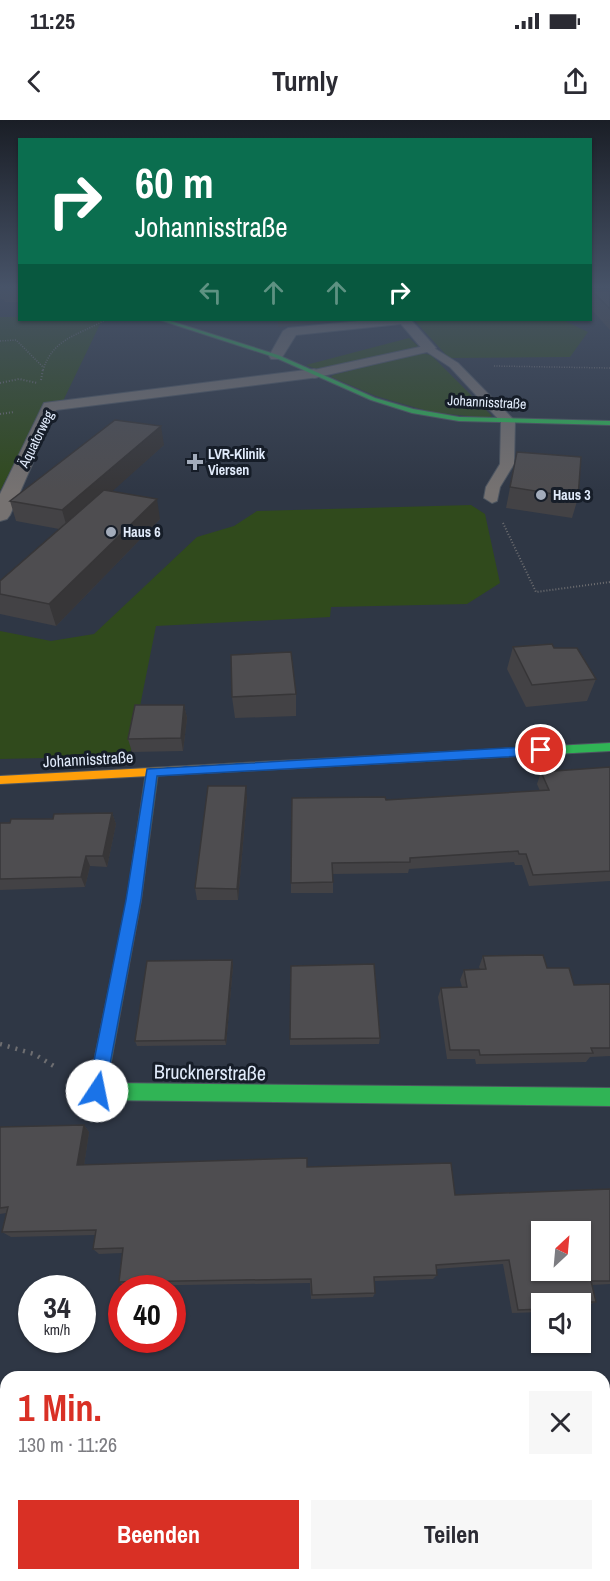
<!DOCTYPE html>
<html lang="de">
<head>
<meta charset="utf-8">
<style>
  body { margin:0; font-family:"Archivo Narrow",sans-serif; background:#f7f7f7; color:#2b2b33; height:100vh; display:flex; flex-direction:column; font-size:22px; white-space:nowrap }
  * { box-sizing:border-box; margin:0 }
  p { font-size:20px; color:#7c7c81 }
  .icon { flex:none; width:33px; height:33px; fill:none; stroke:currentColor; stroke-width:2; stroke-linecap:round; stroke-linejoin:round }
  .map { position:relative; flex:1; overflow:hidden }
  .details { position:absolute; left:0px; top:1251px; width:610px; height:210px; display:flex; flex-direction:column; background:#fff; border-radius:18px 18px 0 0; box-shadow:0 2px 4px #0004 }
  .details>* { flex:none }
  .guide { position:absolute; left:18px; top:18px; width:574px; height:183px; border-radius:0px; box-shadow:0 2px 4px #0004; background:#0b6e4f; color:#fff; overflow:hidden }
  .needle { width:39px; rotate:26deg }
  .controls { position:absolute; left:531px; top:1101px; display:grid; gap:12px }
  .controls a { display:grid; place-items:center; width:60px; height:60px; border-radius:0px; background:#fff; box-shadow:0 2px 4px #0004; font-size:30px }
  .speed { position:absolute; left:18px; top:1155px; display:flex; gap:12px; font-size:30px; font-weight:700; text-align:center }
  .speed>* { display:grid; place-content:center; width:78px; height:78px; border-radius:50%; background:#fff; box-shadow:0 2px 4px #0004; line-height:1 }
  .speed small { font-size:15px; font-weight:400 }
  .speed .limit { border:9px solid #d22; background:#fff; color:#111 }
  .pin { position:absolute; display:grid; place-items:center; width:51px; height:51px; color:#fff; margin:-26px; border:3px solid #fff; border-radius:50%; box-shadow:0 2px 6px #0007 }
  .me { position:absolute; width:66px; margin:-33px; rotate:11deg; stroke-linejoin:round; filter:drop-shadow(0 0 4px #0008) }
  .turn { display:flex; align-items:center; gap:21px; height:126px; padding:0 18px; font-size:27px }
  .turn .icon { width:78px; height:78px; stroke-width:2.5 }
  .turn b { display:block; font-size:42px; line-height:51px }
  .lanes { display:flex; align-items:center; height:57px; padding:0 18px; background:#0003; justify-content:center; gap:30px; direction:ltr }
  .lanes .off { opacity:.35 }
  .round { display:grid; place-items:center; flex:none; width:63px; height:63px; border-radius:0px; background:#f7f7f7 }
  .headline { display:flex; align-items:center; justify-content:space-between; height:102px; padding:0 18px }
  h1 { font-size:36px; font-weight:800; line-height:45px; color:#d93025 }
  .primary-button { display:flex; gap:12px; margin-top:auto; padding:12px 18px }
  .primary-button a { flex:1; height:69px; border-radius:0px; background:#d93025; color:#fff; font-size:24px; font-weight:800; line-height:69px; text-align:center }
  .primary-button a+a { background:#f7f7f7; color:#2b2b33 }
  .status { display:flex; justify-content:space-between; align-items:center; height:42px; padding:0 30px; background:#fff; direction:ltr }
  .status svg { height:16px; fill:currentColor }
  header { display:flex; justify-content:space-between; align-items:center; height:78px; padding:0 18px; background:#fff; font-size:27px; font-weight:800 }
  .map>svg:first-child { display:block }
  .green { fill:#304a1c }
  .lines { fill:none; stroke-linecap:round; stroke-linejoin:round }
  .lane-casing { stroke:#4d5560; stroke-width:2 }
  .street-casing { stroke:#4d5560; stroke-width:2 }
  .fast-casing { stroke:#4d5560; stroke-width:2 }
  .slow-casing { stroke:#4d5560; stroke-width:2 }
  .path-far2 { stroke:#6e6e71; stroke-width:1.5; stroke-dasharray:1 1.5; stroke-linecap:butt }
  .path-far1 { stroke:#6e6e71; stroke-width:2; stroke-dasharray:1 2; stroke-linecap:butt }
  .path { stroke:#6e6e71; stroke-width:4.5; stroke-dasharray:2 6; stroke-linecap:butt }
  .lane { fill:#767271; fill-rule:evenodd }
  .street { fill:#767271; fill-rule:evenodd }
  .fast { fill:#30b455; fill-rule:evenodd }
  .slow { fill:#ff9f0a; fill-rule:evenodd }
  .wall { fill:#434245 }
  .shaded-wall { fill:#373638 }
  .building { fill:#4e4d50; stroke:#373638; stroke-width:1.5; fill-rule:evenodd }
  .route { fill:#1a73e8; stroke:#114b97; stroke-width:1.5 }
  .poi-dot { fill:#a3acbb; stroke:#161d28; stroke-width:2 }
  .labels { text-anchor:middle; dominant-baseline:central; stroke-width:6; stroke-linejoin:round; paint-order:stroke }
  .far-street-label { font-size:14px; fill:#e1ebfb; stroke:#161d28 }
  .far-poi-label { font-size:14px; font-weight:bold; fill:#e1ebfb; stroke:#161d28; text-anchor:start }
  .street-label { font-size:16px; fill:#e1ebfb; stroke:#161d28 }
  .near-street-label { font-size:20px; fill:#e1ebfb; stroke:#161d28 }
</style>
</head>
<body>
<div class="status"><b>11:25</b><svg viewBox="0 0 49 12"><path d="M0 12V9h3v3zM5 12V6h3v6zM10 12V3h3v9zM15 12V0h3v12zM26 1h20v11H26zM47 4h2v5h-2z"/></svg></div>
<header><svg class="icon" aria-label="back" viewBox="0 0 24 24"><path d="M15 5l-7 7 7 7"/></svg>Turnly<svg class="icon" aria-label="share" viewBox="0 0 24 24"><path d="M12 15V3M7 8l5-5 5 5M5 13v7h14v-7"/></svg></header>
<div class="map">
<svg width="610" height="1461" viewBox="0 0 610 1461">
  <rect width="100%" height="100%" fill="#2f3745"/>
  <path class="green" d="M0 197H19L20 200H102L63 281 45 284 0 371Z
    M414 200H563L588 212 570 237 449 238Z
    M409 218 418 226 416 228 321 251 306 245Z
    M420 233 431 235 492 296 486 298 431 292 376 276 331 257 333 255Z
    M471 385 485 394 500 463 467 484 331 487 330 497 156 506 130 636 0 639V511L51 521 94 514 197 417 234 406 257 391Z
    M605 1316H610V1461H544L543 1455H604Z"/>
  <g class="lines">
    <g class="lane-casing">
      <path id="lane" d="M429 225 458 243 515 301 514 344 500 367 497 381 492 383 484 378 486 367 500 344 501 302 450 247 427 232 314 258 308 254 314 250Z"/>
    </g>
    <g class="street-casing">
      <path id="street" d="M370 200H411L436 228 429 232 424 231 401 204 296 215 281 239H271L269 236 283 211 288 208Z
        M314 249 319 251 322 254 319 257 56 290 10 395 7 399 0 401V374L44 283Z"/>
    </g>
    <g class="fast-casing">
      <path id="fast" d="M160 200H167L278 235 375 278 413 289 459 297 610 301V305L459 301 412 293 371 280 274 237Z
        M610 623V631L298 648 292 644 298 640Z
        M152 648 158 652 141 780 107 963 610 968V986L97 980 91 977 88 971 127 780 146 652Z"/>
    </g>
    <g class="slow-casing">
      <path id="slow" d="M298 640 304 644 298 648 0 664V656Z"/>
    </g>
    <path class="path-far2" d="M0 221 16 220 43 247
      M494 246 610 248
      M43 250C53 218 79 215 105 200"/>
    <path class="path-far1" d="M41 260 43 249
      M0 263 19 259 37 263
      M0 294 14 292
      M503 403 536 472 610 462"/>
    <path class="path" d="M0 924 34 934 57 948"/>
    <use href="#lane" class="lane"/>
    <use href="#street" class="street"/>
    <use href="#fast" class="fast"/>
    <use href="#slow" class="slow"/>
  </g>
  <path class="wall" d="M0 167H20V182H5L4 179H0Z
    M592 171H610V210L591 189Z
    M164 325 112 371 160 399 56 506 0 494V461L59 409 16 401 10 381Z
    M517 332 578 378 572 398 506 388Z
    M513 527 554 528 596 559 587 581 526 587 507 549Z
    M296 574V596L235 598 232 577Z
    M184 585 187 598 183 631 132 632 128 619Z
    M610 647V761L529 766 522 745H515L514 742 409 749 408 753 333 754V773H291V763L386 680 540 671 537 664 541 652Z
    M247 678 238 780H197L195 768Z
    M112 693 116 704 107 747 90 746 85 767 0 770V703Z
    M483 836 547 848 574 865 610 864V936L590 937 586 942 476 944 475 939H447L438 877 441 868 462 867 460 860 464 850 480 849 479 847Z
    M232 840 233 846 226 925 137 926 135 921Z
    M380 918 379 924 290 925V919Z
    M84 1005 89 1012 84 1045 307 1047 455 1075 610 1069V1164L592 1165 596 1182 588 1185H580V1184H542V1192L512 1193 503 1144 436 1149 437 1155 433 1159 375 1161V1173L373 1177 311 1179 310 1163 124 1166 119 1162 122 1133 99 1134 93 1129 95 1115 11 1117 2 1112 6 1093 0 1094V1007Z"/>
  <path class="shaded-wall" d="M278 200H341V201L278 207Z
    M161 306 164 325 68 411 62 390Z
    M157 379 160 399 56 506 49 484Z
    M184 585 187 598 183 631 181 618Z
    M246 666 247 678 238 780 237 769Z
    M112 693 116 704 107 747 103 736Z
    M86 736 90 746 85 767 81 757Z
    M232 840 233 846 226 925 225 920Z
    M84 1005 89 1012 83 1052 77 1045Z"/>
  <path class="building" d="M592 171H610V189Z
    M115 300 161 306 62 390 10 381Z
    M517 332 581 337 578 378 510 367Z
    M104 370 157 379 49 484 0 474V461Z
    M552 524 554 528H577L596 559 532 565 513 527Z
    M291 532 296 574 232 577 231 535Z
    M135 585H184L181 618 128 619Z
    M610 647V751L533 755 526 734H519L518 731 410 738V742L332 743 333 762 291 763 292 678 385 677 386 680 549 670 541 652Z
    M208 666H246L237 769 195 768Z
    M112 693 103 736H86L81 757 0 759V703H10L11 699H53L54 694Z
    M543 835 547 848H569L574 865 610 864V928H591L593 933 480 935 479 930H450L441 868 467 867 464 850 486 849 483 836Z
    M232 840 225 920 135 921 147 841Z
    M374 844 380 918 290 919 291 846Z
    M84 1005 77 1045 307 1038V1047L451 1043 455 1075 610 1069V1161H591L596 1182H569V1184H542V1189L518 1190 509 1140 436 1145 437 1155 374 1157 375 1173 312 1175 311 1159 119 1162 123 1128 93 1129 96 1110 2 1112 8 1087 0 1088V1007ZM542 1112H580V1150H542Z
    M252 1455H369V1461H251Z"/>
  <linearGradient id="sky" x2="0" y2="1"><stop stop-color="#1a1e26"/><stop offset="0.45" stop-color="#475368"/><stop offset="1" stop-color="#475368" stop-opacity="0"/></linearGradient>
  <rect width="610" height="371" fill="url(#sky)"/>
  <path class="route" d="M541 626 547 630 541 635 157 656 141 780 105 971 103 977 97 979 91 977 88 971 126 780 147 649Z"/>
  <g class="poi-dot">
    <path d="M192 333h6v6h6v6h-6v6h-6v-6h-6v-6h6z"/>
    <circle cx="541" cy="375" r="6"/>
    <circle cx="111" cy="412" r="6"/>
  </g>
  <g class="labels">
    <g class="far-street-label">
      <text transform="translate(487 282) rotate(3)">Johannisstraße</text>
      <text transform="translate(36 319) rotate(-64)">Äquatorweg</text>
    </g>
    <g class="far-poi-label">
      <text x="208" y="334">LVR-Klinik<tspan x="208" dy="16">Viersen</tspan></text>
      <text x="553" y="375">Haus 3</text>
      <text x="123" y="412">Haus 6</text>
    </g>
    <g class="street-label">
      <text transform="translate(88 639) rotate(-3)">Johannisstraße</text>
    </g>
    <g class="near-street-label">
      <text transform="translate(210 952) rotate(1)">Brucknerstraße</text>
    </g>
  </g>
</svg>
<div class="controls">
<a><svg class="needle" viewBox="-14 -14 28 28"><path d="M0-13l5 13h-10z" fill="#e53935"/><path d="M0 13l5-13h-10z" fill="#7c7c81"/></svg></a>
<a><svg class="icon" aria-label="sound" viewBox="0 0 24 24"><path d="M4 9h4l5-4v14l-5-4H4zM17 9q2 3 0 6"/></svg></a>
</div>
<div class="speed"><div>34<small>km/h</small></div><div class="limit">40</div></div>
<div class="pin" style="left:541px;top:630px;background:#d93025"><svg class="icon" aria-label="arrive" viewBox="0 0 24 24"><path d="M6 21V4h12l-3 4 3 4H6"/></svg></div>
<svg class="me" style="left:97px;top:971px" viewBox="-20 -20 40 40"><circle r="19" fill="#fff"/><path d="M0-13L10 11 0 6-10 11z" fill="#1a73e8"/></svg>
<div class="guide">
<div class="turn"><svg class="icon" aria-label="right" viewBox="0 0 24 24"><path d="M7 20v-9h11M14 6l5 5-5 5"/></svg><div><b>60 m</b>Johannisstraße</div></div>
<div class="lanes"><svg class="icon off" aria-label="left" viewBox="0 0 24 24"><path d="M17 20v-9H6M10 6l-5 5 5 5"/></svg><svg class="icon off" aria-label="ahead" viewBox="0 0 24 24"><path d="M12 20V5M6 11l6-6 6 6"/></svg><svg class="icon off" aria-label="ahead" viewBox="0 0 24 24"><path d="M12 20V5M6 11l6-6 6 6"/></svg><svg class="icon" aria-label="right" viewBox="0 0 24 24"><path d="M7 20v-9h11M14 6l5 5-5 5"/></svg></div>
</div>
<section class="details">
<div class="headline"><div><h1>1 Min.</h1><p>130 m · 11:26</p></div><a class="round"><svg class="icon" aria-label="close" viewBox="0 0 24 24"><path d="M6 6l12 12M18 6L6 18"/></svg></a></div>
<div class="primary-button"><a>Beenden</a><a>Teilen</a></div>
</section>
</div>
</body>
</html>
